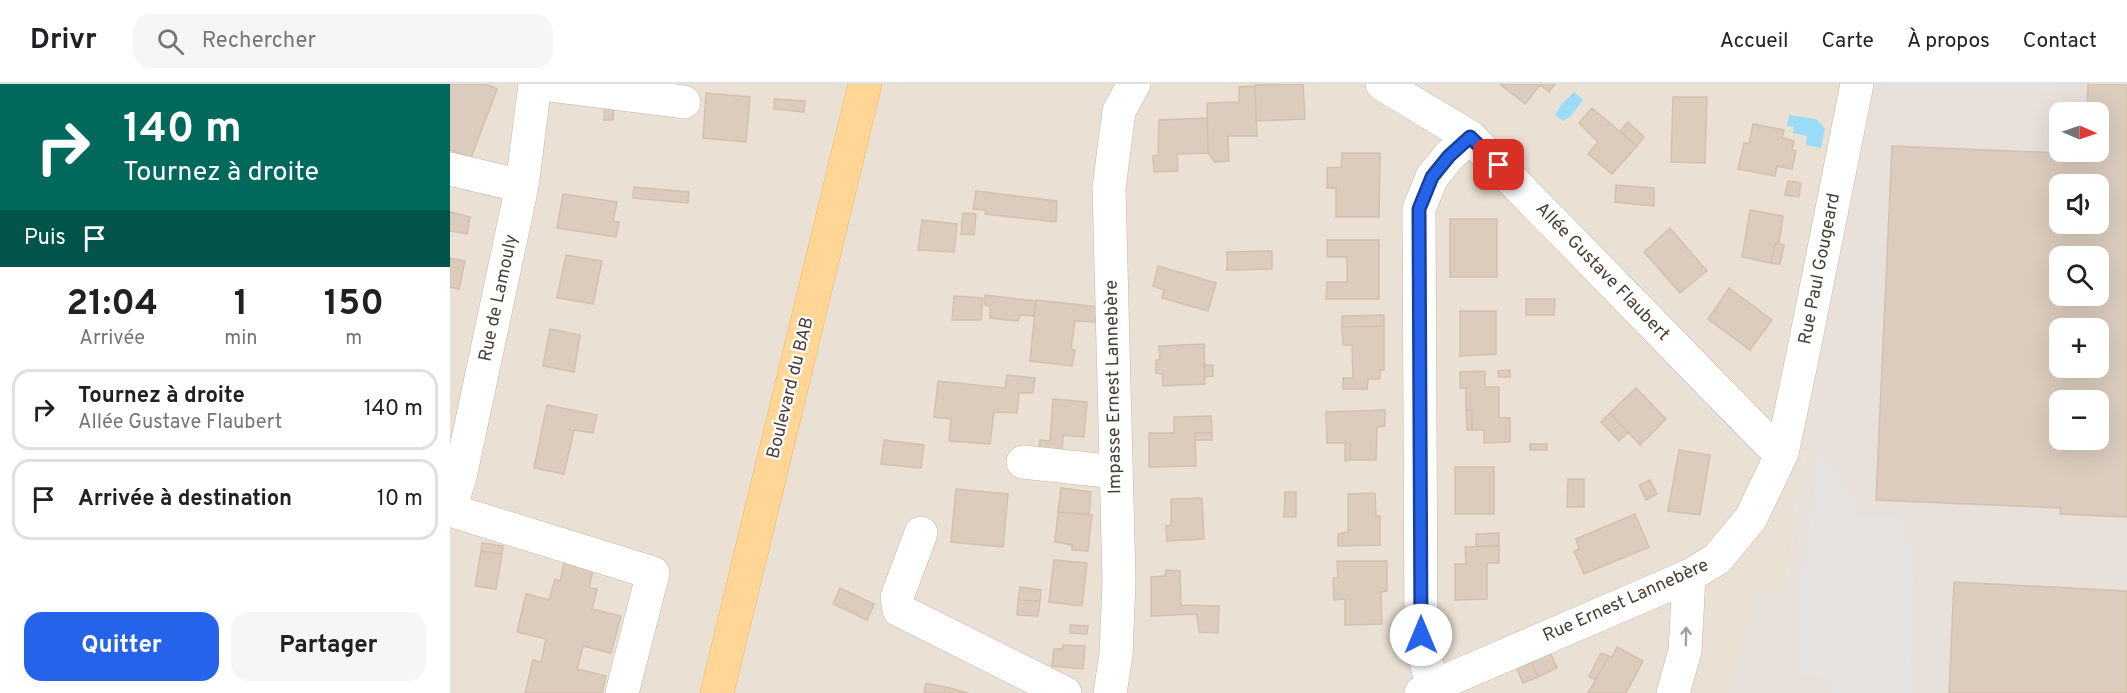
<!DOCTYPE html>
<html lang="fr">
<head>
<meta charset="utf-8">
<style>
  body { margin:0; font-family:Overpass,sans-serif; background:#f6f6f6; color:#202124; height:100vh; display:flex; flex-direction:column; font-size:22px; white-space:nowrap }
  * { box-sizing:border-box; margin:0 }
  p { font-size:20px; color:#757577 }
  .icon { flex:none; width:33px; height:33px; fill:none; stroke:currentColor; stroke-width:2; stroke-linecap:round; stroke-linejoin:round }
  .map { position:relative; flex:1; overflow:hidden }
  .panel { display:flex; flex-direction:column; background:#fff; width:450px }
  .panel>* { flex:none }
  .top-card { background:#00695c; color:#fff; overflow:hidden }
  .needle { width:39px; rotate:92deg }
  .controls { position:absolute; left:1599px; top:18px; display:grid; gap:12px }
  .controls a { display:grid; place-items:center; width:60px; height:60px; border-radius:12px; background:#fff; box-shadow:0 6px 24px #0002; font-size:30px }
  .pin { position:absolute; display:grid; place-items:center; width:51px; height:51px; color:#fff; margin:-26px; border-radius:12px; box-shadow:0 3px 9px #0006 }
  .me { position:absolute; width:66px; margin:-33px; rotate:0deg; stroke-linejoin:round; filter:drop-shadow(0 0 4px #0008) }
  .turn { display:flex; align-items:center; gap:21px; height:126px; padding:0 24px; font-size:27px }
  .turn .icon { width:78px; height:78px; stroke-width:2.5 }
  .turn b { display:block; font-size:42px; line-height:51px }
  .then { display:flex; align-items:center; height:57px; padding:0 24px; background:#0003; gap:12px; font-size:22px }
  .eta { display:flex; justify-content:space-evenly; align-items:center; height:102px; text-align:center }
  .eta b { font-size:36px; font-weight:700; line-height:42px }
  .cta { display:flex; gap:12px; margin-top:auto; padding:12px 24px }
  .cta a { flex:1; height:69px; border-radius:18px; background:#2563eb; color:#fff; font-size:24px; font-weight:700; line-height:69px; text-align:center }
  .cta a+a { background:#f6f6f6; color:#202124 }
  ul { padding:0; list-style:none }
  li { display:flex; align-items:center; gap:18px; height:81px; margin:0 12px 9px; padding:0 12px; border:3px solid #e0e0e0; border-radius:18px }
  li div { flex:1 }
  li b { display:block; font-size:22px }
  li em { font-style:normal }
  header { display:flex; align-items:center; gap:36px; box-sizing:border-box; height:84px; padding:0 30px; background:#fff; border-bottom:2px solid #e0e0e0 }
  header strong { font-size:28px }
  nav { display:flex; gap:33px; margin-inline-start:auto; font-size:21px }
  .search { width:420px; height:54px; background:#f6f6f6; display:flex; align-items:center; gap:15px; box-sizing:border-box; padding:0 21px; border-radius:18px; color:#757577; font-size:22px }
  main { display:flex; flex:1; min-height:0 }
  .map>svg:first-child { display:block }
  .residential { fill:#eae0d3 }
  .industrial { fill:#e7e0db; fill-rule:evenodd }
  .parking { fill:#e5e2df }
  .water { fill:#9bdcf9 }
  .building { fill:#dbccbd; stroke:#d4c0ac; stroke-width:1.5; fill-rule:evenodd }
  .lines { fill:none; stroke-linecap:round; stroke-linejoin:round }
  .minor-casing { stroke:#c2b6a7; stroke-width:34 }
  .major-casing { stroke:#f1b358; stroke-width:34 }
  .minor { stroke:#fff; stroke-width:33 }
  .major { stroke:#ffd695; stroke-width:33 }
  .oneway { stroke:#a49f9a }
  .route-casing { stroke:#184099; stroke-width:15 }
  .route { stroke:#2563eb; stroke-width:10 }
  .labels { text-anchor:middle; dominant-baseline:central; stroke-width:4.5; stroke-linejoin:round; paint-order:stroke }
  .street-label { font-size:18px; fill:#493f34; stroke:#fff }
</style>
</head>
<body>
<header>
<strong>Drivr</strong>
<div class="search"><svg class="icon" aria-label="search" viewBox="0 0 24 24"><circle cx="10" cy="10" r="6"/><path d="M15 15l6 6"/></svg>Rechercher</div>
<nav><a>Accueil</a><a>Carte</a><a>À propos</a><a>Contact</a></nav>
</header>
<main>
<section class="panel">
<div class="top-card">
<div class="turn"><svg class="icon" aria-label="right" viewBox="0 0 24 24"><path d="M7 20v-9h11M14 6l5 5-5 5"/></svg><div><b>140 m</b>Tournez à droite</div></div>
<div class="then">Puis<svg class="icon" aria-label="arrive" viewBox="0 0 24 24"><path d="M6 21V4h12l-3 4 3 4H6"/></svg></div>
</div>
<div class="eta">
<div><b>21:04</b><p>Arrivée</p></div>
<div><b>1</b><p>min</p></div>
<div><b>150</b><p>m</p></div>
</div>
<ul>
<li><svg class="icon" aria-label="right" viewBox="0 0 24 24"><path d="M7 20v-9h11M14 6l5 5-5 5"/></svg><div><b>Tournez à droite</b><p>Allée Gustave Flaubert</p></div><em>140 m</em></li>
<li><svg class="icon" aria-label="arrive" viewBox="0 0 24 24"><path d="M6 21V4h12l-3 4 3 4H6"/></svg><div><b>Arrivée à destination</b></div><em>10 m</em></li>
</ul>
<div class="cta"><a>Quitter</a><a>Partager</a></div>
</section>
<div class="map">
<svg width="1677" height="609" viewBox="0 0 1677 609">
  <rect width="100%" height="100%" fill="#f5efe6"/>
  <path class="residential" d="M0 0H1424L1357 349 1336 503 1304 519 1278 609H0Z"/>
  <path class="industrial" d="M1424 0H1677V609H1278L1304 519 1296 509 1336 503 1357 349ZM1610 28H1648V68H1610ZM1610 100H1648V140H1610ZM1610 172H1648V212H1610ZM1610 244H1648V284H1610ZM1610 316H1648V356H1610Z"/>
  <path class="parking" d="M1370 362 1404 416 1405 431 1451 432 1465 477 1460 609H1380V594L1347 592V524Z"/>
  <path class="water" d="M1124 8 1133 16 1120 33 1113 37 1105 31 1111 21Z
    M1339 31 1366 35 1375 44 1371 64 1356 61 1357 52 1343 49 1344 43 1337 42Z"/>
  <path class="building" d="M0 0H36L47 5 21 74 0 66Z
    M853 0 855 35 806 37 805 1Z
    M1050 0H1105L1099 8 1090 1 1075 20Z
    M1638 0H1677V433L1610 430V424L1426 416 1442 62 1635 70V68H1648V28H1637ZM1610 100H1648V140H1610ZM1610 172H1648V212H1610ZM1610 244H1648V284H1610ZM1610 316H1648V356H1610Z
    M805 2 807 52H778L779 77 765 78 758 69 757 19 789 18V3Z
    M256 9 300 13 296 58 253 54Z
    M1223 13H1257L1255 79 1221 78Z
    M155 15H164L163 36H154Z
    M324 15 355 17 354 28 324 25Z
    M1142 24 1187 62 1162 90 1138 70 1148 58 1129 39Z
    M757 34 758 69 727 70 728 87 704 88 703 72 708 71 709 36Z
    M1178 38 1194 53 1187 62 1170 47Z
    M1303 40 1334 46 1332 54 1344 57 1342 66 1346 67 1342 85 1327 82 1325 92 1288 85 1294 59 1299 60Z
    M892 69H930L929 133H886V104H877V84L891 83Z
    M1338 97 1351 99 1349 113 1335 111Z
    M1166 101 1204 104V122L1165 118Z
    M184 103 239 108 238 119 183 114Z
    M526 107 607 117 606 138 535 130 536 126 523 125Z
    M113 110 167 118 163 137 169 138 166 153 107 144Z
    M1300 126 1333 132 1329 159H1325L1321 179 1292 173Z
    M0 128 20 133 17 150 0 147Z
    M513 129 526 130 524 151 511 150Z
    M1000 135H1047V193H1000Z
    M472 136 507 140 504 168 468 166Z
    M1220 144 1257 187 1230 209 1194 168Z
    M877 156H929V215H876L877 198H897V173H877Z
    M1325 159 1334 161 1330 180 1321 179Z
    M822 167V185L777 186V168Z
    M116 171 152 177 143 220 107 214Z
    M0 174 15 177 9 205 0 203Z
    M708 182 766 199 758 227 712 214 714 206 703 202Z
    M1279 204 1322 236 1300 266 1258 235Z
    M535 211 585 217 584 232 570 231 568 237 540 234V222L535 221Z
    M504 212 533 214 531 236H502Z
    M1076 215H1105L1104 231H1076Z
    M586 216 648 223V238L625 237 621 265 625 266 622 282 580 277Z
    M1010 227H1046V270L1010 272Z
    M934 231V242L892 243V232Z
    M934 242V286H930V295H918L917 305H893V294H903L902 261H893L892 243Z
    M100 245 130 251 124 288 93 282Z
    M754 260 755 300 713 302 712 290 706 289V276H710L709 262Z
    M754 281H763V292L755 293Z
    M1060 286V293H1049L1048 287Z
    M1035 287V303H1049V334H1060V358L1034 359V346H1022V326H1016V304H1010V288Z
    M557 291 585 294 583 309H569L567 329 544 328 540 360 499 357 501 335 484 333 488 297 555 304Z
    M1186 304 1216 335 1190 361 1160 329Z
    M603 315 637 318 634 353 613 351 612 373 589 371 590 356 600 357Z
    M97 321 147 331 143 349 124 346 114 390 84 384Z
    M935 326V342L927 343 926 376H900V359H877L876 328Z
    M1016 326H1022V346H1017Z
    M1160 329 1178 348 1169 357 1151 338Z
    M761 332 762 349H745L746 382 699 383V349H724V333Z
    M745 349H762V356H745Z
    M434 356 474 361 471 384 431 380Z
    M895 359H900V376L895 377Z
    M1080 360H1097V366H1080Z
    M1229 366 1260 371 1250 431 1218 427Z
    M1005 383H1044V430H1005Z
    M1118 395H1134V423H1117Z
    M1200 396 1207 410 1196 416 1189 401Z
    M611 404 641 408 639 431 608 428Z
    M506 405 558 410 553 463 501 458Z
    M835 408H846V433H834Z
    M925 409 926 432H930V461L888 462V450L898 448V410Z
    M752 414 754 455 717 457 716 442 721 441V415Z
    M608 428 642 431 638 467 622 466V461L605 458Z
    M1185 430 1199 463 1134 490 1124 467 1129 465 1126 455Z
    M1049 449V462H1026V450Z
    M32 459 53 462 52 470 31 467Z
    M1049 462V479H1037V515L1005 516V480H1016L1015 463Z
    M31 467 52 470 46 505 25 502Z
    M115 475 144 482 139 504 147 505 142 525 171 532 161 569 133 562 127 585 156 592 152 609H75L83 576 91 578 96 555 67 548 76 510 99 516 105 495 110 497Z
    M604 476 637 479 632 522 599 518Z
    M887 477H937V507L931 508 932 540 895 541V515L884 516 883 494H888Z
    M716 486 730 487 731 521 769 522 768 549 749 548 747 530 701 532V493L715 492Z
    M1504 498 1677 507V609H1499Z
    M570 503 591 506 590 517 568 516Z
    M390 504 424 520 417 536 383 520Z
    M568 516 590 517 588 532 567 531Z
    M620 541 638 542 637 550 620 549Z
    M613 561 635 562 633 585 602 582 604 565H612Z
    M1167 563 1193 577 1176 609H1138L1159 572 1162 573Z
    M1100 568 1107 584 1088 593 1081 576Z
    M1151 569 1159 572 1145 596 1139 592Z
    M1081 576 1088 593 1073 599 1066 583Z
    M476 599 496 603 494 609H474Z
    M496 603 518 609H494Z"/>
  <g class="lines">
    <g class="minor-casing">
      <path id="minor" d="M91 0 234 18
        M932 0 1020 53 1317 357 1332 369
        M0 85 72 102
        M573 378 666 388
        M0 425 10 393 72 102 85 0
        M0 426 203 489 172 609
        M471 449 447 513 449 526 615 609
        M986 601 978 586 971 551 969 125 982 93 999 72 1020 53
        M660 609 666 571 669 496 659 104 669 27 684 0
        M971 609 986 601 1239 492 1267 475 1301 434 1332 369 1353 270 1407 0
        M1223 609 1235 567 1239 492"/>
    </g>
    <g class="major-casing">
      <path id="major" d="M267 609 415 0"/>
    </g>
    <use href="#minor" class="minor"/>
    <use href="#major" class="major"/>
  </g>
  <defs><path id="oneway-shaft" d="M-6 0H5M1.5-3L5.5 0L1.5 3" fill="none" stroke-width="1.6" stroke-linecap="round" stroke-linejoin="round" transform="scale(1.5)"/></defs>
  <use class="oneway" href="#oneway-shaft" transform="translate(1236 552) rotate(-89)"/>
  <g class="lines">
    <g class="route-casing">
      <path id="route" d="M971 551 969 125 982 93 999 72 1020 53 1049 81"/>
    </g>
    <use href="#route" class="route"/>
  </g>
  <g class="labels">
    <g class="street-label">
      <text transform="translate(1370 185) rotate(-79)">Rue Paul Gougeard</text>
      <text transform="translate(1152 188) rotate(46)">Allée Gustave Flaubert</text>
      <text transform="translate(49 214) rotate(-78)">Rue de Lamouly</text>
      <text transform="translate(664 303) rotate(-91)">Impasse Ernest Lannebère</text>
      <text transform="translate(341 304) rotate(-76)">Boulevard du BAB</text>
      <text transform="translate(1176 517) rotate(-24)">Rue Ernest Lannebère</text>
    </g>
  </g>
</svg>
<div class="controls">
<a><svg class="needle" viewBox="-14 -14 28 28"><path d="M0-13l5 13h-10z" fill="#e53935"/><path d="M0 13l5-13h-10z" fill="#757577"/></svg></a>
<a><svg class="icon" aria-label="sound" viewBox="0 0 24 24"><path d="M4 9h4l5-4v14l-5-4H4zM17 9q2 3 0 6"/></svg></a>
<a><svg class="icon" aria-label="search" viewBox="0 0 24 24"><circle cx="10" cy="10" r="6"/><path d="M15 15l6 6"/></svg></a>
<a>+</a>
<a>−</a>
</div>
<div class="pin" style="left:1049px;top:81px;background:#d93025"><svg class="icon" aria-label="arrive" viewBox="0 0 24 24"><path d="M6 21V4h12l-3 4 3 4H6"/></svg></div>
<svg class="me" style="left:971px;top:551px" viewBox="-20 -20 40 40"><circle r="19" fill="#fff"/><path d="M0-13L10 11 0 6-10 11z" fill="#2563eb"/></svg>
</div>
</main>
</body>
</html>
